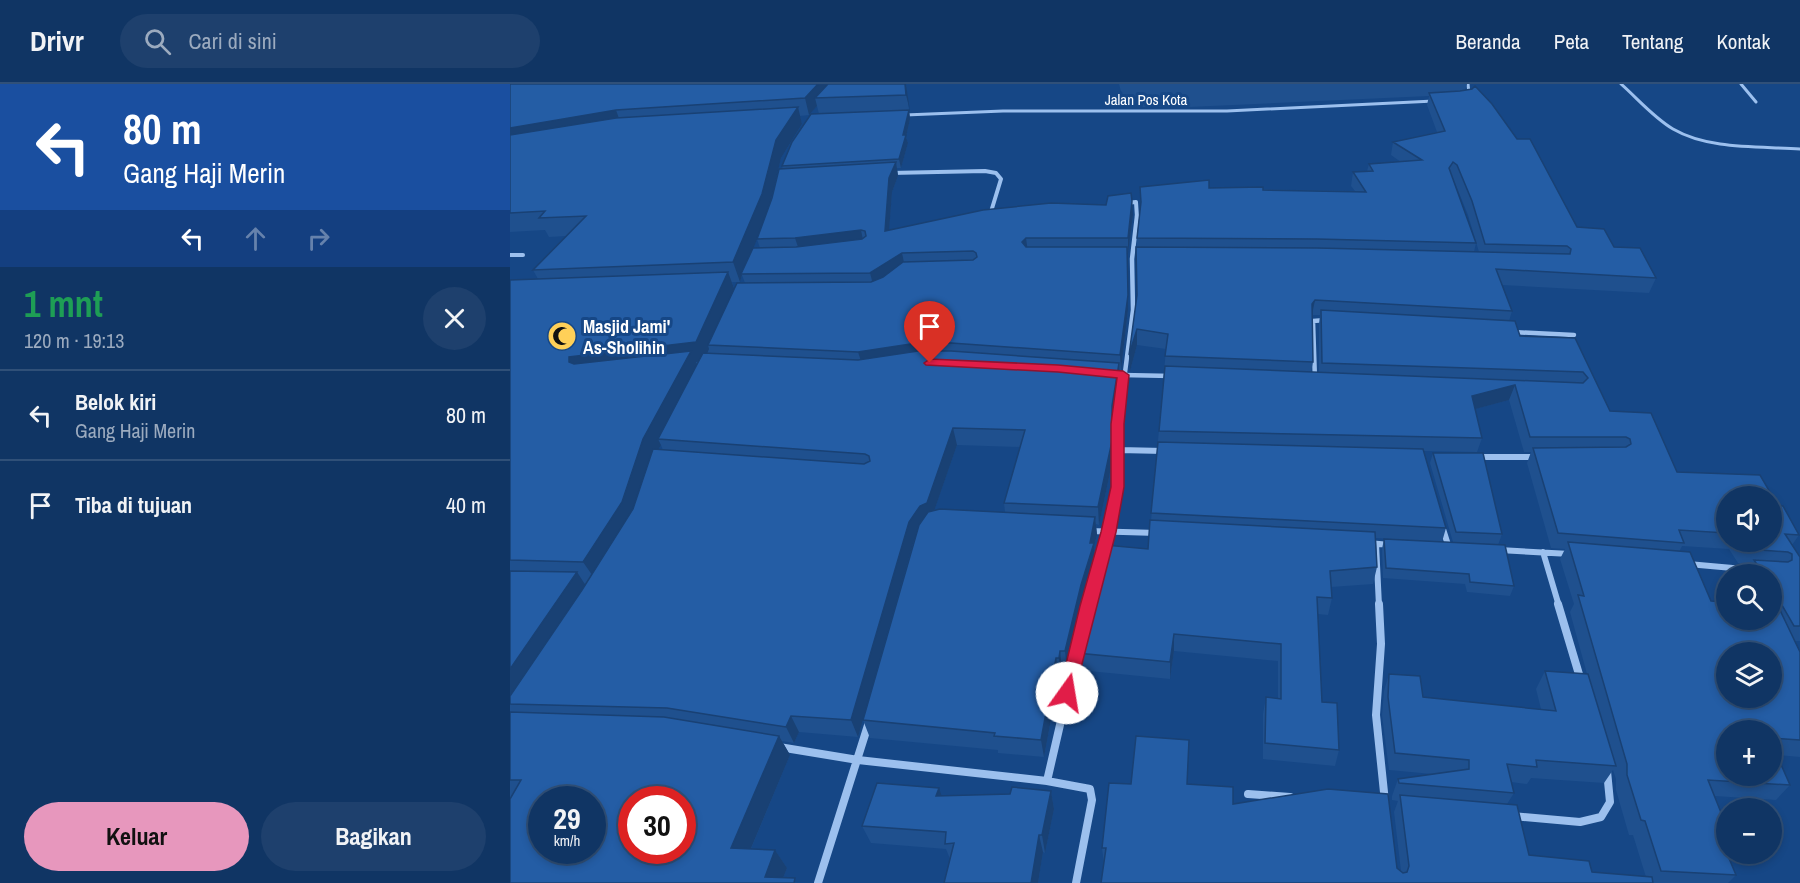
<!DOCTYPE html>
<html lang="id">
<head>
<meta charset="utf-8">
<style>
  body { margin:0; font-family:"Archivo Narrow",sans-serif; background:#1e406d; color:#f1f3f6; height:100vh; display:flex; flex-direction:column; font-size:22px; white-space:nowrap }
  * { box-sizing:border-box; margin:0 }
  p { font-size:20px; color:#9cabbf }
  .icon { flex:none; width:33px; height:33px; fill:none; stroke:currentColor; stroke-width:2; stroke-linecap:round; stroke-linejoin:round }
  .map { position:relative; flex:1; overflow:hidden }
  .drawer { display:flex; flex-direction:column; background:#103564; width:510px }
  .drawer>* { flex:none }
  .guide { background:#1a4fa0; color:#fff; overflow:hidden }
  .tools { position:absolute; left:1206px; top:402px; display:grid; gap:12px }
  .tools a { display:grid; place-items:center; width:66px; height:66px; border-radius:50%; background:#103564; box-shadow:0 3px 9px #0003,0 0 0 2px #305078; font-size:30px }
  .speed { position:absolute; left:18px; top:702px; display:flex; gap:12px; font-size:30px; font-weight:700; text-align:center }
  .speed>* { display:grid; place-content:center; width:78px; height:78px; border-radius:50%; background:#103564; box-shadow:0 3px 9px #0003,0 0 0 2px #305078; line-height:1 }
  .speed small { font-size:15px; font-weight:400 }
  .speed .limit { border:9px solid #d22; background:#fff; color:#111 }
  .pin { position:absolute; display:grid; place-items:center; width:51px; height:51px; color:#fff; margin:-62px -26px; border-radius:50% 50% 50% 0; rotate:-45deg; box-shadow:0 0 6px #0007 }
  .pin .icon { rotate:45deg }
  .me { position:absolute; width:66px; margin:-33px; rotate:13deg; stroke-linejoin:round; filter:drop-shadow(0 0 4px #0008) }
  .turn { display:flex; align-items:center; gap:21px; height:126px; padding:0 24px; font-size:27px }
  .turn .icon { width:78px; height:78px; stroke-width:2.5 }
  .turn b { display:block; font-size:42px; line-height:51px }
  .lanes { display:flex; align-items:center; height:57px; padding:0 24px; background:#0003; justify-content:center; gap:30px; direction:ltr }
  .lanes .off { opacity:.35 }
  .round { display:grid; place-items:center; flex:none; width:63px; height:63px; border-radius:32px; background:#1e406d }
  .head { display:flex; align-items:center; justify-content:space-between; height:102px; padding:0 24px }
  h1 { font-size:36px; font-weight:700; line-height:45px; color:#1e9e55 }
  .button { display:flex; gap:12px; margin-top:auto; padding:12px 24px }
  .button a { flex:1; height:69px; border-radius:36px; background:#e797bd; color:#111; font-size:24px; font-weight:700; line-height:69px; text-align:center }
  .button a+a { background:#1e406d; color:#f1f3f6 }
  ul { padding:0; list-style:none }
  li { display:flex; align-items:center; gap:18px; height:90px; padding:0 24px; border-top:2px solid #305078 }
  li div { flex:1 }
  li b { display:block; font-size:22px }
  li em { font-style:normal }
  header { display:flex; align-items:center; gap:36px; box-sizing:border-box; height:84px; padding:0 30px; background:#103564; border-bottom:2px solid #305078 }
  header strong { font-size:28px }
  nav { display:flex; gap:33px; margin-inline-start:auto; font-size:21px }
  .search { width:420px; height:54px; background:#1e406d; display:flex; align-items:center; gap:15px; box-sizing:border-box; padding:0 21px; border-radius:33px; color:#9cabbf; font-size:22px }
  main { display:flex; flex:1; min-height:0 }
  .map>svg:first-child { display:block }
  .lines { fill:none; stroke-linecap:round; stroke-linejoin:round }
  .lane-far1 { stroke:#9cc0ee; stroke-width:3 }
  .lane { stroke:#9cc0ee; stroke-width:4 }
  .street-far3 { stroke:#9cc0ee; stroke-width:4 }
  .street-far2 { stroke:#9cc0ee; stroke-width:4.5 }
  .street-far1 { stroke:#9cc0ee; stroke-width:6 }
  .street { stroke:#9cc0ee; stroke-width:8 }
  .wall { fill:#1f508e; fill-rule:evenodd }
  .shaded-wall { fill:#194174 }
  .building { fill:#245da5; stroke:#194174; stroke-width:1.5; fill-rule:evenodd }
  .route { fill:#e11d48; stroke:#92132f; stroke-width:1.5 }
  .labels { text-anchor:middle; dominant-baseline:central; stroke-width:6; stroke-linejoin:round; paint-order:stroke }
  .far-street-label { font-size:15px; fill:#fff; stroke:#164786 }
  .poi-label { font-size:18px; font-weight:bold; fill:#fff; stroke:#164786; text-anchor:start }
</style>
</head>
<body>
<header>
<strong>Drivr</strong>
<div class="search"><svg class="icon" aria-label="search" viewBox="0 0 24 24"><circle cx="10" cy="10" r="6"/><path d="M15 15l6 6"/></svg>Cari di sini</div>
<nav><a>Beranda</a><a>Peta</a><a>Tentang</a><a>Kontak</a></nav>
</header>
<main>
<section class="drawer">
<div class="guide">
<div class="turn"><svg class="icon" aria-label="left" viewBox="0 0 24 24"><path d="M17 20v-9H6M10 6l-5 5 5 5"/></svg><div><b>80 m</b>Gang Haji Merin</div></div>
<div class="lanes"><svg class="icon" aria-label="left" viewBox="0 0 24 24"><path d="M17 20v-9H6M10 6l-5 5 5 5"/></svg><svg class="icon off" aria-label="ahead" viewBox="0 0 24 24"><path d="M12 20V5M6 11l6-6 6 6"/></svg><svg class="icon off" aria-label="right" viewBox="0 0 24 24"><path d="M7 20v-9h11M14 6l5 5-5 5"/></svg></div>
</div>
<div class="head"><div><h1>1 mnt</h1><p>120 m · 19:13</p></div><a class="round"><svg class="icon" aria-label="close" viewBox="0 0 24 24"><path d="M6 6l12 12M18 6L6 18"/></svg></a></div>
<ul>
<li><svg class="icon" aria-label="left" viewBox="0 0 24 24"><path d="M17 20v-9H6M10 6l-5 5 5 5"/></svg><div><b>Belok kiri</b><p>Gang Haji Merin</p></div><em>80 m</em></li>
<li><svg class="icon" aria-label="arrive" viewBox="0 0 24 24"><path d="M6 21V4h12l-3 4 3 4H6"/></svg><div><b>Tiba di tujuan</b></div><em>40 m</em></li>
</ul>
<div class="button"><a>Keluar</a><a>Bagikan</a></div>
</section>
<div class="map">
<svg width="1290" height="799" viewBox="0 0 1290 799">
  <rect width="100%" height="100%" fill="#164786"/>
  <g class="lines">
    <path class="lane-far1" d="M958 0 959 10
      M1111 0C1128 15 1144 34 1163 45 1199 66 1250 62 1290 65
      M1231 0 1246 18
      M395 31 493 27H717L924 17"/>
    <path class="lane" d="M0 171H13"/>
    <path class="street-far3" d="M380 89 475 87 486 89 491 95 480 131
      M616 119 626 118 627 134"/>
    <path class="street-far2" d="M1003 248 1064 251
      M612 291 662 292
      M805 296 803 237 816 236
      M613 304 623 226 622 175 627 132"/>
    <path class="street-far1" d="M609 366 654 367
      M967 373H1026
      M932 442 939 464
      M579 447 647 449
      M858 459 880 461
      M866 460 869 522
      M989 466 1060 470
      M1033 468 1049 522
      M1178 480 1245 486
      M578 522 599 448 608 403V340L613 303"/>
    <path class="street" d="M869 520 871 560 866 631 875 718
      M1048 520 1071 597
      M269 663 348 676 537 697 578 520
      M537 697 580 705 582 716 566 799
      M738 710 780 713
      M1002 732 1070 738 1091 733 1100 718 1097 687
      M308 799 359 638"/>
  </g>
  <path class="wall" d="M0 0H396L400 35 396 53 398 59 391 84H387L388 92 382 108 379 146 623 131 618 169H617L618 226 611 286H609L610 295 603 339V374L589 441 586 440 587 451 584 462 585 477 572 519 557 585H552L551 592H549L534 673 488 669V666L360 654 353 636 406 453 404 456 348 653 289 648 284 659 272 657 280 671 241 765 265 766 277 784 273 794 289 799 0 714V196L28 195 23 186 56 152 39 153 35 146 0 148ZM307 22 309 30 272 82 273 85 259 120 271 74 292 40 290 32 299 31ZM247 155 250 164H243ZM232 191 235 199 224 204 222 198H230ZM151 361 153 366H148ZM447 361 510 363 494 419 495 428 424 427Z
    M609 0H957L955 6 1067 143 1104 163 1146 194 1139 209 992 201 1002 227 999 237 1010 252 1065 254 1100 327 1167 388 1268 422 1289 451 1282 461 1290 473V557H1285L1290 568V673L1267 671 1280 701 1266 716 1205 712 1216 741V745L1210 752 1226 791 1218 799H591L594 780 592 764 621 700H677L723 720 887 784 891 787 884 728 888 717 882 716V712L888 695 922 690 879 686 872 631 874 607 879 590 913 613 1031 625 1026 605 1035 587 1077 590 1060 528 1064 520 1050 475 1055 465 1041 464 1017 379 1021 368H1014L999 316 965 325 972 354 967 368 913 367 936 444 932 458 866 454 867 483 863 500 821 503 822 514 818 531 808 530 812 618 829 666 825 682 753 675V630L756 613 768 614V577L664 567 660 595 569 586 567 569 638 465 641 437 656 265 627 261 620 287 627 212V154L631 124 630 103 845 107 841 102 843 88 857 87 859 80 891 78 881 71 883 58 927 48 917 21 919 12 679 23H615ZM943 94 958 131 969 168H964L966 159ZM802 231H810L809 240V288H801L803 278ZM1216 412 1262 458H1216ZM1172 462 1219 465 1228 479 1241 481 1234 490H1262V536L1201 517 1169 468ZM1262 646V692H1216ZM1103 686 1106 695V706L1119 751H1123L1136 793 1082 788 1019 771 997 720 1004 709 1001 698 1017 700 1021 694 1094 699Z
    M923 369 992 450 988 461 943 458 920 379Z
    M874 455 1004 502 1000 512 957 508 955 500 873 494 872 465Z
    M541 707 544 725 535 769 533 768 528 799H434L440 775 436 765 361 759 352 742 431 712 500 710Z"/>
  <path class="shaded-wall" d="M308 0H327L305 14 307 22 299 31 295 14Z
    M395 0H396L400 27 396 11Z
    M288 23 292 40 271 74 258 128 233 190H231L232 191 230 198 223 178 266 56Z
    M106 26 112 43 0 62V44Z
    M399 26 400 35 396 53 398 59 391 84 389 75 393 51Z
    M386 78 388 92 382 108 378 161 375 147 379 94Z
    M622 117 623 131 618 169V154Z
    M351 146 354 161 290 169 285 154Z
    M516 154 518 168 512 158Z
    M617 163 618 226 611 286 610 271Z
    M392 169 395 183 364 204 360 189Z
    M218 188 225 207 198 261 199 265 194 277 186 278 190 287 148 355 151 361 143 375 123 438 87 498 73 478 59 273Z
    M805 216 802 231 800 235 802 220Z
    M627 245V261L620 287 619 271Z
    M407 259 410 275 353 283 348 268Z
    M609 279 610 295 603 339V374L589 441 588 423Z
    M1005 301 999 316 958 327 962 312Z
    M443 344 447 361 421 436 415 439 404 456 348 653 341 636 399 438 410 422Z
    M585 433 587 451 584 462 585 477 572 519 557 585 555 567Z
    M67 488 80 508 0 620V585Z
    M664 550V567L660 595V578Z
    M550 567 552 585 551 592 549 574Z
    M546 574 549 592 534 673 531 656Z
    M281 632 289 648 284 659 276 643Z
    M269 652 280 671 234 781 221 764Z
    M429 704 435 722 426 712Z
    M541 707 544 725 535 769 532 751Z
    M529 751 533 768 528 799H521Z
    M265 766 277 784 271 799 255 793Z"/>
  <path class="building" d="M0 0H308L295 14 106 26 0 44Z
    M318 0H395L396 11 305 14Z
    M965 2 982 20 1007 55H1020L1067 143 1094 145 1104 163 1130 164 1146 194 986 185 1002 227 805 216 802 220 803 278 655 272 658 250 627 245 619 271 627 211 626 163 807 164 1060 170 1061 165 1057 162 975 160 962 117 947 81 943 78 939 84 966 159 807 155 627 154 631 118 630 103 699 96V104L753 103V106L856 108 843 88 863 87 859 80 912 76 883 58 935 47 919 9 950 7 962 5Z
    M288 23 266 56 252 110 223 178 23 186 76 132 29 134 35 127 0 129V51L106 34Z
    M399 26 393 51H396L389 75 272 82 282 58 301 30Z
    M386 78 379 94 375 147 473 126 541 119 596 121 598 112 621 109 622 117 618 154H516L512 158 516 163H617L618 211 610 271 441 259H407L348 268 198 261 227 199 361 198 373 193 393 178 463 176 467 173 466 169 463 167 392 169 360 189 231 190 243 164 286 163 352 155 356 152 355 147 351 146 285 154 247 155 262 114 269 85Z
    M218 188 186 258 59 273V278L64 280 181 267 133 355 112 418 73 478 0 476V196Z
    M811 226 1005 237 1010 252 1065 254 1100 327 1141 329 1167 388 1250 391 1268 422H1273L1289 451 1275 450 1290 473V542H1284L1262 504V490H1253L1244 476 1278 478 1282 476V470L1278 468 1238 465 1233 458H1262V412H1216V449L1169 446 1174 459 1048 449 1023 364 1116 363 1121 360 1120 355 1116 353H1020L1005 301 962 312 972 354 649 347 655 282 1073 299 1078 294 1073 288 812 279Z
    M408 267H441L609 279 602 322V357L588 423 494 419 515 346 443 344 417 419 410 422 399 438 341 636 281 632 276 643 157 624 0 620V612L72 506 123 425 143 365 354 380 360 377 359 372 355 370 148 355 193 269 348 276Z
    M648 358 913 365 936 444 641 429Z
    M923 369H973L992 450 946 448Z
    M430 425 585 433 580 459H584L571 501 555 567H550L549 574H546L531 656 484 652 485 649 353 636 409 441 418 428Z
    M640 436 865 448 867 483 820 487 822 514 807 513 812 618 827 619 829 666 755 659 756 613 771 615V560L664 550 660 578 567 569 595 461 638 465Z
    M874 455 995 461 1004 502 960 498 959 490 876 484Z
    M1058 458 1180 468 1201 517 1216 518V536H1262V522H1268L1290 568V656L1262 654V646H1216V692H1262V660L1280 701 1198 696 1216 741V744L1206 743 1226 791 1151 787 1135 737 1131 736 1117 691V680L1068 511 1074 512ZM1216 568H1262V614H1216Z
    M0 487 67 488 0 585Z
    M1035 587 1078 590 1106 682 1026 676 1027 683 997 680 1004 709 889 699 888 695 959 685V676L885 669 878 613 879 590 910 592 913 613 1046 627Z
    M0 628 154 633 269 652 221 764 265 766 255 793 285 794 284 799H0V715L11 696H0ZM32 716H82V766H32ZM122 716H172V766H122Z
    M626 652 679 656 677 700 723 703V720L818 705 878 710 887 784 893 789 897 788 899 782 890 711 1007 721 1019 771 1079 777 1082 788 1142 793 1143 799H591L596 764H592L599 699 621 700Z
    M367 699 429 704 426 712 500 710 502 703 541 707 532 751H529L521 799H434L444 759 435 760 436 748 352 742Z"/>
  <path class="route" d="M420 275 548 281 613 287 619 291 614 340V403L606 448 563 615 557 617 551 615 549 609 570 522 591 448 601 403V340L607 294 548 288 416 281 414 279Z"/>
  <defs>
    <g id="mosque-disc" transform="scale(1.5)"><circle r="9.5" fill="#ffd058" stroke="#164786"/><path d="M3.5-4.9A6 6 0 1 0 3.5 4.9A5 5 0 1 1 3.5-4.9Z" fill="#111"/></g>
  </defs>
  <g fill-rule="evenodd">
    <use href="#mosque-disc" x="52" y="252"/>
  </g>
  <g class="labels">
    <g class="far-street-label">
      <text x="636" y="15">Jalan Pos Kota</text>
    </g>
    <g class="poi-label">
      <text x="73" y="242">Masjid Jami'<tspan x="73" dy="21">As-Sholihin</tspan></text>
    </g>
  </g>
</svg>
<div class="tools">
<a><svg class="icon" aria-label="sound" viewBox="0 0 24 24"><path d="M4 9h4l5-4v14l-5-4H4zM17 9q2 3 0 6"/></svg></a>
<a><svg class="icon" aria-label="search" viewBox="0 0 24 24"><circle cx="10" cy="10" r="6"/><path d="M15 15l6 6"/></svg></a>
<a><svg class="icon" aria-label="layers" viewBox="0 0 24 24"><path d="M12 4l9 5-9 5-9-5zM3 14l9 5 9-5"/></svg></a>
<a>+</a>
<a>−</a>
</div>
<div class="speed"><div>29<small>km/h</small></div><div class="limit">30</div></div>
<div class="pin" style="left:420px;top:279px;background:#d93025"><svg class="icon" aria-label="arrive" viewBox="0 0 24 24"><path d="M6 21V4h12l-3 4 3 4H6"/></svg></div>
<svg class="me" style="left:557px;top:609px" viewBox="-20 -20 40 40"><circle r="19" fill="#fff"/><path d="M0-13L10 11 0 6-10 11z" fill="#e11d48"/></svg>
</div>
</main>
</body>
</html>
